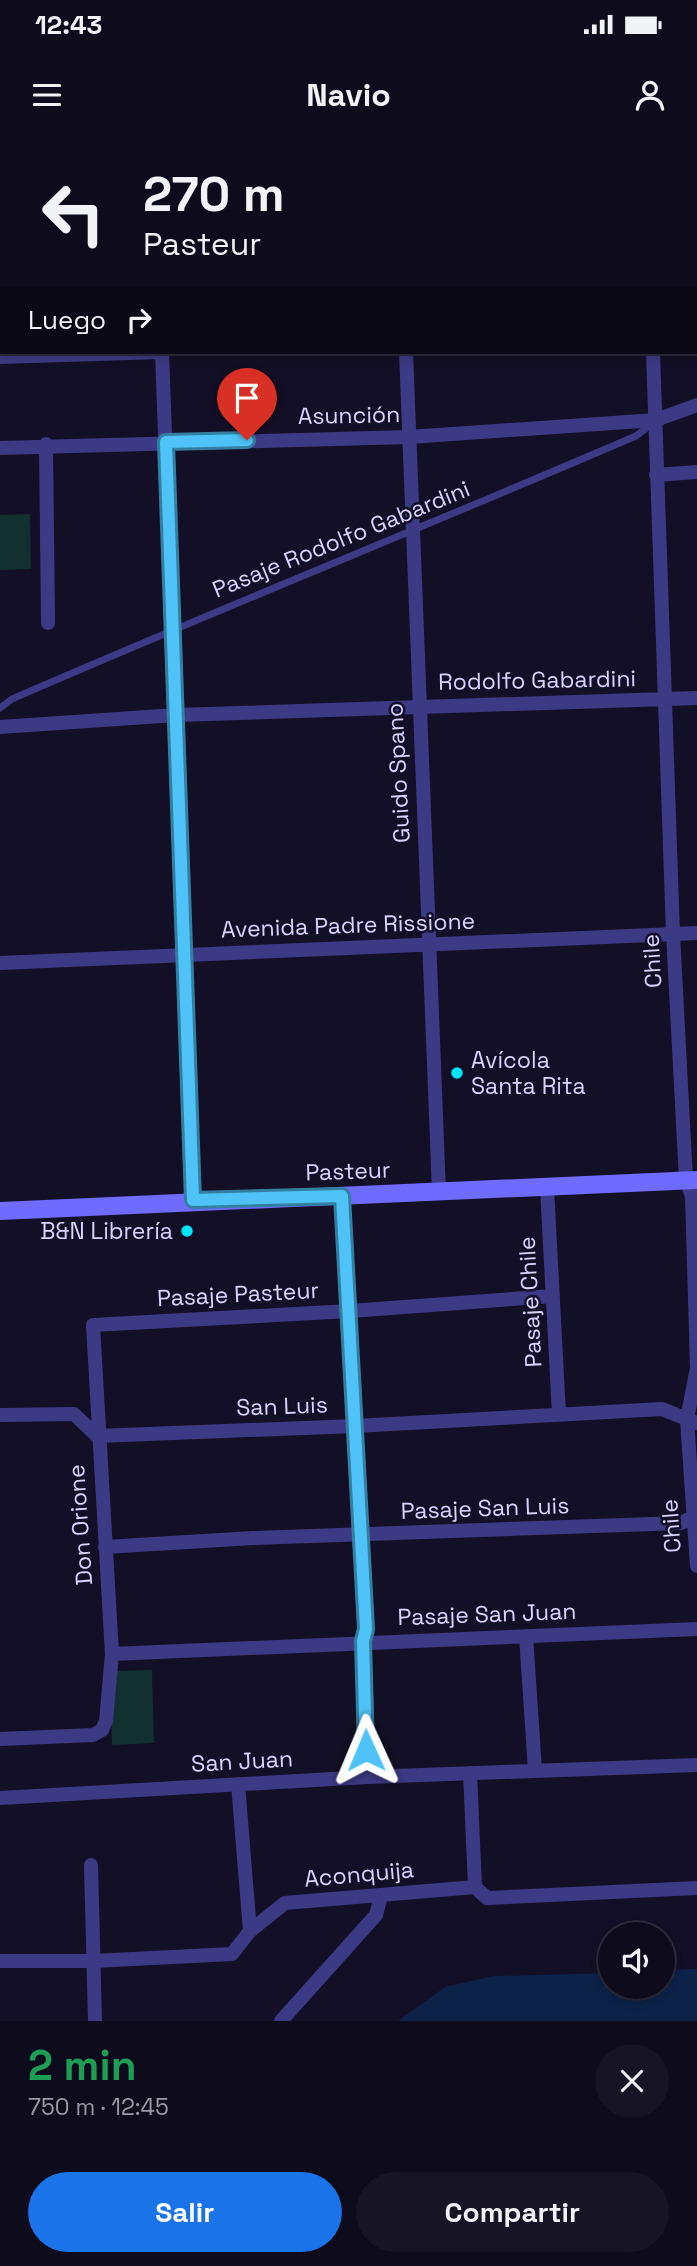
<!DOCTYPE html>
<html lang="es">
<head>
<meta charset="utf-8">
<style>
  body { margin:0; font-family:"Space Grotesk",sans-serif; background:#171425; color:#f1f3f6; height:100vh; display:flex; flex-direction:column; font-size:26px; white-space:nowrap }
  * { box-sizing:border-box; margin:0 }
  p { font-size:23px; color:#9b9ba3 }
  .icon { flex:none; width:38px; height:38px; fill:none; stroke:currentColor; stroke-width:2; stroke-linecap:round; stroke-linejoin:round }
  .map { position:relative; height:1881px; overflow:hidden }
  .details { display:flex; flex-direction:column; background:#0e0b1c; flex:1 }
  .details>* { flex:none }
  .guide { position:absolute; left:0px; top:0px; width:698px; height:214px; box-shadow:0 4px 10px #0003,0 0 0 2px #2e2b3b; background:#0e0b1c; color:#f1f3f6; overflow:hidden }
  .tools { position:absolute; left:598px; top:1782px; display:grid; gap:14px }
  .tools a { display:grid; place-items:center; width:77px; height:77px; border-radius:50%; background:#0e0b1c; box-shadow:0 4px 10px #0003,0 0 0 2px #2e2b3b; font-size:35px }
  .pin { position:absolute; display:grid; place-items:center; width:60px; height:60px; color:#fff; margin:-72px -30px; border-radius:50% 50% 50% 0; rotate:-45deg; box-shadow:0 0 7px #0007 }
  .pin .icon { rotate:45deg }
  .me { position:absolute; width:77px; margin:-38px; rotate:359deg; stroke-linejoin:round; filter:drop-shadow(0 0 5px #0008) }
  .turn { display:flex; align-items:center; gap:24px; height:147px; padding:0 28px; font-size:32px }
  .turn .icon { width:91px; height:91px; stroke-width:2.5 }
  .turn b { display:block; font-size:49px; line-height:60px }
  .then { display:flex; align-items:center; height:66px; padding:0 28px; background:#0003; gap:14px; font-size:26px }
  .round { display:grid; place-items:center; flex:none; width:74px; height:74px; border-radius:37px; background:#171425 }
  .summary { display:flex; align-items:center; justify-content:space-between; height:119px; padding:0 28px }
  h1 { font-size:42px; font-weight:700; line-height:52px; color:#1e9e55 }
  .button { display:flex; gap:14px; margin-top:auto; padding:14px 28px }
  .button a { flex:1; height:80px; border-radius:42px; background:#1a73e8; color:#fff; font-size:28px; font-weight:700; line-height:80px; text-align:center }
  .button a+a { background:#171425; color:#f1f3f6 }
  .status { display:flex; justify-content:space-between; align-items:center; height:49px; padding:0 35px; background:#0e0b1c; direction:ltr }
  .status svg { height:19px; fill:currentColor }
  header { display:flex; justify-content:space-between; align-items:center; height:91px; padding:0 28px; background:#0e0b1c; font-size:32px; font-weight:700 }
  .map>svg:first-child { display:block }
  .green { fill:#12302f }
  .water { fill:#0c2248 }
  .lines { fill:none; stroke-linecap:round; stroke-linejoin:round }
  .lane { stroke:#3d3a85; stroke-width:7 }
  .street { stroke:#3d3a85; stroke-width:14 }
  .secondary { stroke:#6f6bff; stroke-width:18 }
  .route-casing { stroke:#337fa1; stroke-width:18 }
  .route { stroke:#4fc3f7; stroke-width:12 }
  .poi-dot { fill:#00e5ff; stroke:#130f26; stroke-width:2.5 }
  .labels { text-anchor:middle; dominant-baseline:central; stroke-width:5; stroke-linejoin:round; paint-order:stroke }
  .street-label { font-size:23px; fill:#d9d4ff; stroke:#130f26 }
  .poi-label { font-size:23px; fill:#d9d4ff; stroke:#130f26; text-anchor:start }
</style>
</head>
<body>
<div class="status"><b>12:43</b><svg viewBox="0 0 49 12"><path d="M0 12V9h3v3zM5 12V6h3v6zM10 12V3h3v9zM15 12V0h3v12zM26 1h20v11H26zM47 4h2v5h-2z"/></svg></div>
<header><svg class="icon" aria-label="menu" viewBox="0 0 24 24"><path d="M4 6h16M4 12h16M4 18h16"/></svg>Navio<svg class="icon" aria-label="person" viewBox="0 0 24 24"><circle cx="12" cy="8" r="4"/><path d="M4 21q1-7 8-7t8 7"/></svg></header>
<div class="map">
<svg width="697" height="1881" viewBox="0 0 697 1881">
  <rect width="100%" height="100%" fill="#130f26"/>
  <path class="green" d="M30 374 31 429 0 430V375Z
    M152 1530 154 1603 112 1605 110 1531Z"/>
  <path class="water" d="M697 1829V1881H398L445 1847 494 1836 611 1833V1846H663V1830Z"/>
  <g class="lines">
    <path class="lane" d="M0 568 12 559C219 469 429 385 636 296L653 283"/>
    <path class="street" d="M153 0V2
      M397 0V2
      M642 0V2
      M0 63H2
      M696 82H697
      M162 212 193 1060
      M406 212 439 1052
      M653 212 673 794 686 1040 692 1056 697 1228 687 1279 697 1426
      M0 217 162 212
      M46 304 48 483
      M0 308 409 297 656 280 697 265
      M656 335 697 332
      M0 587 176 575 697 558
      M0 823 697 793
      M547 1048 559 1274
      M342 1056 367 1489 363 1501 367 1637
      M0 1275 74 1274 97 1296 355 1286 662 1269 697 1283
      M105 1407 253 1398 681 1383 697 1375
      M526 1496 535 1630
      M112 1514 697 1489
      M0 1599 93 1595 102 1590 106 1581 112 1514 93 1185 350 1171 553 1156
      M470 1633 475 1747
      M238 1644 250 1791
      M0 1658 367 1637 697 1625
      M91 1725 95 1881
      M0 1821H93L232 1814 250 1791 285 1763 475 1747 487 1758 697 1748
      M281 1881 376 1775 381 1756"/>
    <path class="secondary" d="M0 1071 697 1040"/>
  </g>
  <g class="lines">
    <g class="route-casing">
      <path id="route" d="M247 300 166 302 193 1060 342 1056 366 1489 363 1501 366 1610"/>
    </g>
    <use href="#route" class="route"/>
  </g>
  <g class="poi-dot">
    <circle cx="457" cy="933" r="7"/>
    <circle cx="187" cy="1091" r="7"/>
  </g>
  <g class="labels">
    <g class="street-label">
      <text transform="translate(349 275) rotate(-1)">Asunción</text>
      <text transform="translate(341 399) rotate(-22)">Pasaje Rodolfo Gabardini</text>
      <text transform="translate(537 540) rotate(-1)">Rodolfo Gabardini</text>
      <text transform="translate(398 633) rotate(-93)">Guido Spano</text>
      <text transform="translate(348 785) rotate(-2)">Avenida Padre Rissione</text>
      <text transform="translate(652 821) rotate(-93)">Chile</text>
      <text transform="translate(348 1031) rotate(-2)">Pasteur</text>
      <text transform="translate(238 1154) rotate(-3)">Pasaje Pasteur</text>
      <text transform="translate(530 1162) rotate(-93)">Pasaje Chile</text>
      <text transform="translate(282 1266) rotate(-2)">San Luis</text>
      <text transform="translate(485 1368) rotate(-2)">Pasaje San Luis</text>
      <text transform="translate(80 1385) rotate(-94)">Don Orione</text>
      <text transform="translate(671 1386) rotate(-94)">Chile</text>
      <text transform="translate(487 1474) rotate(-2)">Pasaje San Juan</text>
      <text transform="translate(242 1621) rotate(-3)">San Juan</text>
      <text transform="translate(359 1734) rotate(-5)">Aconquija</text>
    </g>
    <g class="poi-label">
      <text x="471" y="920">Avícola<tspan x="471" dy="26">Santa Rita</tspan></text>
      <text x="173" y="1091" text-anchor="end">B&amp;N Librería</text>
    </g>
  </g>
</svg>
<div class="tools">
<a><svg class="icon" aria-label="sound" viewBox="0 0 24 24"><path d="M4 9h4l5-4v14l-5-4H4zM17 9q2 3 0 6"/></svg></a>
</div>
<div class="pin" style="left:247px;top:300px;background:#d93025"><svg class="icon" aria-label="arrive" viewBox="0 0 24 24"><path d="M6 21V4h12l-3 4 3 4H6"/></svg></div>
<svg class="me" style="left:366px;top:1610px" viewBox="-20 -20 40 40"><path d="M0-17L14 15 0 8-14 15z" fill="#4fc3f7" stroke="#fff" stroke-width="4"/></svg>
<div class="guide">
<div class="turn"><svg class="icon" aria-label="left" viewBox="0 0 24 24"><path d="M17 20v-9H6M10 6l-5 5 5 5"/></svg><div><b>270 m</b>Pasteur</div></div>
<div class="then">Luego<svg class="icon" aria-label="right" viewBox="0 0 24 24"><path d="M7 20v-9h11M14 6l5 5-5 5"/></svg></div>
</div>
</div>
<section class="details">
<div class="summary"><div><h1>2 min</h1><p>750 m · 12:45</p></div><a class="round"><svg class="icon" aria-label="close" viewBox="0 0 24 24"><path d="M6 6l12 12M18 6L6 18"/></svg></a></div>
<div class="button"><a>Salir</a><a>Compartir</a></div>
</section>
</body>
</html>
